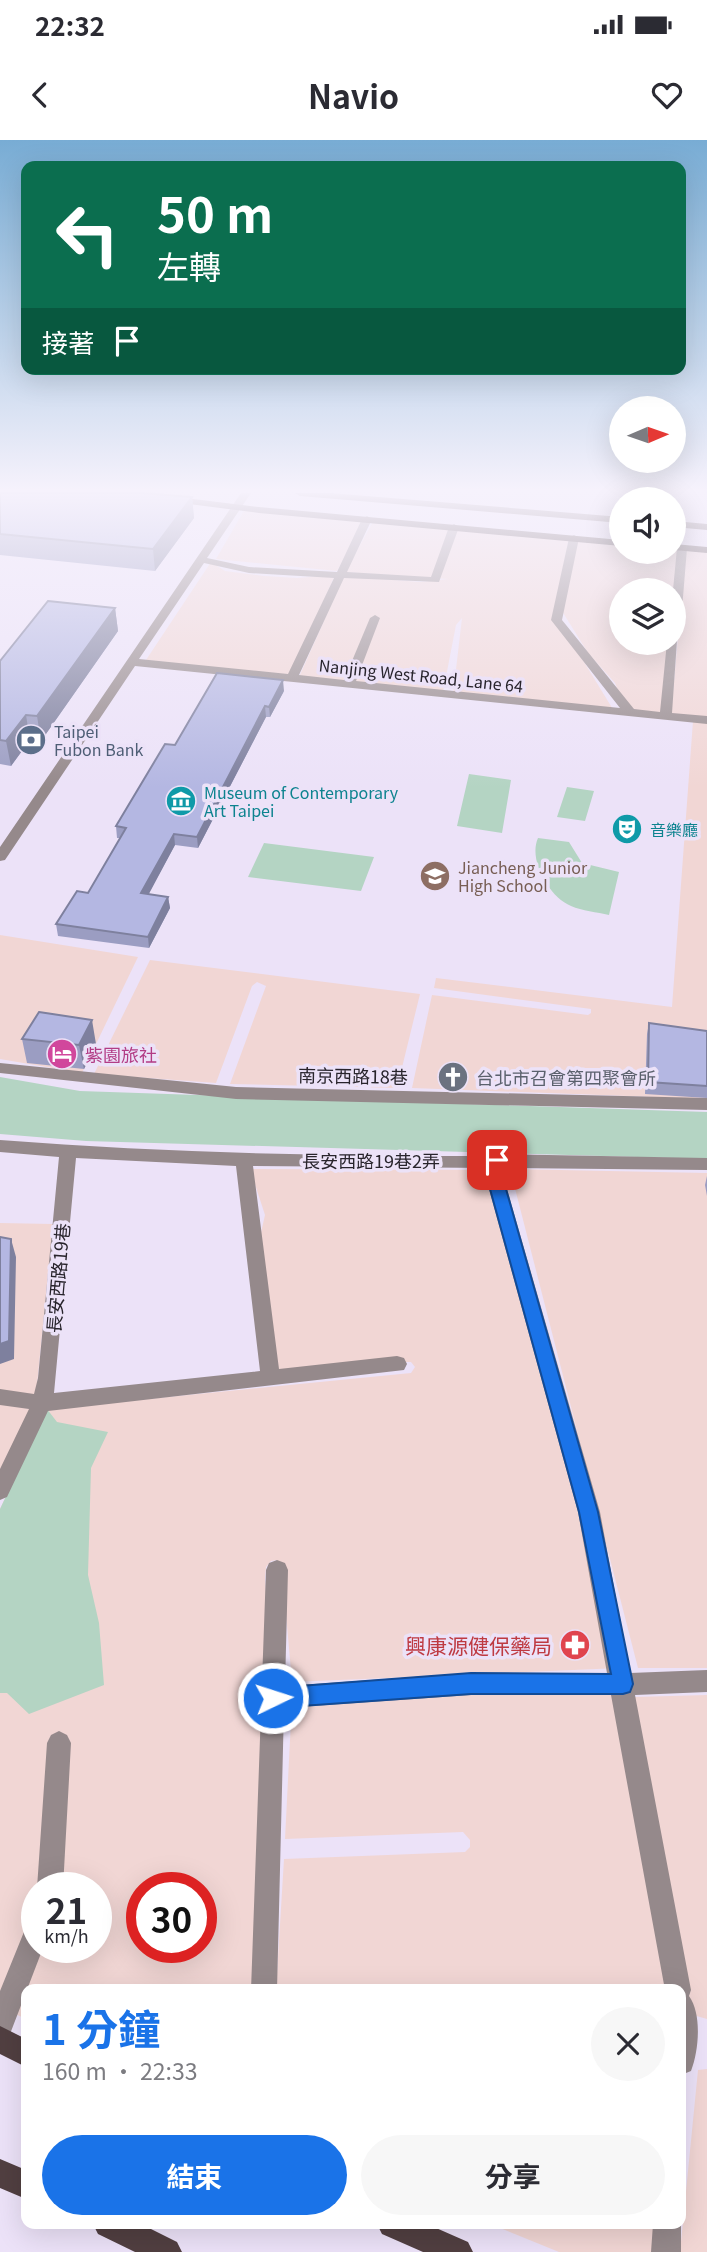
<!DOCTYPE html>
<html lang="zh-TW">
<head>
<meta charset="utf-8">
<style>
  body { margin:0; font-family:Georgia,"Noto Sans TC",serif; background:#f7f7f7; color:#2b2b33; height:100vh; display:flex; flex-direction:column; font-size:26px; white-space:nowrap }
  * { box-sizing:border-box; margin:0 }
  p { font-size:23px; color:#7c7c81 }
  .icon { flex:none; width:38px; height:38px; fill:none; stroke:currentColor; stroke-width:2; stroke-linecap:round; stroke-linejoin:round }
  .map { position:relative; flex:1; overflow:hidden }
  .panel { position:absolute; left:21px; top:1844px; width:665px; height:245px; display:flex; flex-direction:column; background:#fff; border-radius:14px; box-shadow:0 7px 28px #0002 }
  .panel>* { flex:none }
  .banner { position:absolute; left:21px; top:21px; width:665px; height:214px; border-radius:14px; box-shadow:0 7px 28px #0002; background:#0b6e4f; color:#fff; overflow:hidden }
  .needle { width:46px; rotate:88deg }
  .buttons { position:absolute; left:609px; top:256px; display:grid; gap:14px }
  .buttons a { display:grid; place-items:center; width:77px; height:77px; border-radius:50%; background:#fff; box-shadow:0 7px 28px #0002; font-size:35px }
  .speed { position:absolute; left:21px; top:1732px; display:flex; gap:14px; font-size:35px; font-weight:700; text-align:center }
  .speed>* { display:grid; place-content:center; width:91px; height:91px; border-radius:50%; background:#fff; box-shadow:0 7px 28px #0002; line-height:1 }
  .speed small { font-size:18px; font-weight:400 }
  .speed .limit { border:10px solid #d22; background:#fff; color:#111 }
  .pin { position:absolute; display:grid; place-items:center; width:60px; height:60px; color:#fff; margin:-30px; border-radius:14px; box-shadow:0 4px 10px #0006 }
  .me { position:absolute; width:77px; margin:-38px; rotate:86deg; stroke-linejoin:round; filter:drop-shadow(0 0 5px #0008) }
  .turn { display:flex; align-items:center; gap:24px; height:147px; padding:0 21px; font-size:32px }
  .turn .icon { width:91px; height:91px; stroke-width:2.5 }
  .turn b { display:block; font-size:49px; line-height:60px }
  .then { display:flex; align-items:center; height:66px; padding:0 21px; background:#0003; gap:14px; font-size:26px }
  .round { display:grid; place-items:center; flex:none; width:74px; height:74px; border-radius:37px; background:#f7f7f7 }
  .headline { display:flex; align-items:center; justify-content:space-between; height:119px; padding:0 21px }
  h1 { font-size:42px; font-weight:700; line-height:52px; color:#1a73e8 }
  .action { display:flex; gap:14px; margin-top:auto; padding:14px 21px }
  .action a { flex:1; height:80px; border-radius:42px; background:#1a73e8; color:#fff; font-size:28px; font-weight:700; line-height:80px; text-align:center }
  .action a+a { background:#f7f7f7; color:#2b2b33 }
  .status { display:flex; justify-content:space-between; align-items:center; height:49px; padding:0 35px; background:#fff; direction:ltr }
  .status svg { height:19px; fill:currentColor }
  header { display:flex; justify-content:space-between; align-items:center; height:91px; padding:0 21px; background:#fff; font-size:32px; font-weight:700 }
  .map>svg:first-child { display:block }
  .commercial { fill:#f1d6d4; fill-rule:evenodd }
  .green { fill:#b4d4c3 }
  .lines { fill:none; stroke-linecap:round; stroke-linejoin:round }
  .minor { fill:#95898b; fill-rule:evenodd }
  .major { fill:#513f41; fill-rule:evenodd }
  .wall { fill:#9b9dc2 }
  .shaded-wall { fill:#7e809e }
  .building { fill:#b4b7e2; stroke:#7e809e; stroke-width:2 }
  .route { fill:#1a73e8; stroke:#114b97; stroke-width:2 }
  .labels { text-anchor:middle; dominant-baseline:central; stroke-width:7; stroke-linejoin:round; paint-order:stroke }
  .far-street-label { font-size:16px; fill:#28242c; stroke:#ece2f8 }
  .far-service-label { font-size:16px; fill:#4e5e75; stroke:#ece2f8; text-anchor:start }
  .far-culture-label { font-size:16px; fill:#0d838f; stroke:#ece2f8; text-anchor:start }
  .far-education-label { font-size:16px; fill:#785e54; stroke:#ece2f8; text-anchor:start }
  .hotel-label { font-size:18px; fill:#b23c85; stroke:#ece2f8; text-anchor:start }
  .street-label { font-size:18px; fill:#28242c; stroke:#ece2f8 }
  .worship-label { font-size:18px; fill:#5b616d; stroke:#ece2f8; text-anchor:start }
  .near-health-label { font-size:21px; fill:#be3a42; stroke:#ece2f8; text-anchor:end }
</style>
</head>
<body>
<div class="status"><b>22:32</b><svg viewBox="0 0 49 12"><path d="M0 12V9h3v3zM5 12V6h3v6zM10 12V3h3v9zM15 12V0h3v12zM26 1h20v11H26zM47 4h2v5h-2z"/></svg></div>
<header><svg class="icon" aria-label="back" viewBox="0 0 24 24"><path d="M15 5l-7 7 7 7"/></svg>Navio<svg class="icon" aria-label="heart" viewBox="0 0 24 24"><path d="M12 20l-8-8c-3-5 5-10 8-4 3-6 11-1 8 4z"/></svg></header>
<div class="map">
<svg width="707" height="2112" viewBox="0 0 707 2112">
  <rect width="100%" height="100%" fill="#ece2f8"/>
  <path class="commercial" d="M245 369 366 380 337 431 216 419Z
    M374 380 569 397 554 473 614 571 453 555 462 478 456 485 443 552 299 537 344 436 420 442 448 439 345 432Z
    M578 398 621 402V411H674V407H678L674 450H621V502H669L662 573 625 569 615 543 588 513 562 471Z
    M686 408 707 409V577L671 575Z
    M211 422 225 431 264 436 297 438 335 435 291 536 146 520Z
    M693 581 707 582V959L412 948 432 855 588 875 591 873V869L434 848 436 838 672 867Z
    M0 795 138 817 82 933 0 919Z
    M150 820 420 854 397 948 230 944 266 846 257 842 252 846 216 943 94 934Z
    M250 1029 496 1030 620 1528 292 1542 282 1429 277 1420 271 1421 266 1427 265 1438 274 1565 253 1850H26V1879L0 1867V1369L47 1269 411 1233 415 1227 411 1222H397L272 1231 260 1097 265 1075ZM37 1748H96V1808H37ZM142 1748H201V1808H142Z
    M510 1029 707 1033V1528H638Z
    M0 1083 53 1084 36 1255 0 1250Z
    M0 1264 32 1269 0 1335Z
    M623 1546 668 1850H276L284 1719 465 1712 470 1707V1700L463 1692 285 1699 292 1561Z
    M707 1555V1879L686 1873 634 1557Z
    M707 1929V2112H680L698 1930Z
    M490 2084H658L654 2112H559Z"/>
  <path class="green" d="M469 634 511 640 502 693 457 686Z
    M567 647 594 651 585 681 557 677Z
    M538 698 569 702 582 723 619 732 609 775C597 772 582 771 571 766 549 757 528 720 538 698Z
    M264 703 374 717 361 751 248 737Z
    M0 937 80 951 707 972V1019L86 1001 0 994Z
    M47 1269 57 1282 108 1292 91 1328 88 1435 99 1483 104 1545 29 1574 7 1553H0V1369Z"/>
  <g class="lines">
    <path class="minor" d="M241 353H251L207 418 249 427 337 432 362 379 367 376 372 379 347 432 431 437 449 387 454 384 459 387 439 442 344 438 299 535 344 540 370 478 375 475 380 478 356 541 620 568 551 480 569 398 574 395 579 398 562 480 634 569 660 572 667 502 677 500 672 573 707 576V584L135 526 5 720 0 721V707ZM204 423 249 433 334 438 288 534 139 519Z
      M682 405 687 408 680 494 674 497 673 450 677 408Z
      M0 923 236 947 707 958V970L236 959 0 933Z
      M0 1000C163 1013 327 1016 491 1016L497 1014 707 1018V1030L506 1028 507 1049 600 1372 630 1533 707 1530V1552L635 1555 691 1850 689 1856C702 1874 699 1910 691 1931L681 1935V1850H665L611 1555H471L284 1568 277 1850H251L266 1430 269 1423 277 1420 285 1423 288 1430 285 1546 471 1533H607L578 1372 489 1049V1028L253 1026 279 1229 397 1216 404 1218 407 1224 404 1230 48 1271 7 1357 0 1360V1329L29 1269 0 1265V1249L34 1254 38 1238 59 1017 0 1012ZM76 1018 236 1026 260 1231 54 1253Z
      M59 1591 67 1595 71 1603 63 1748H37L47 1603 51 1595Z
      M37 1778V1808H43L10 1894 0 1897V1851L28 1782Z
      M681 2079V2112H651L653 2084H681Z"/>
    <path class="major" d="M295 353H330L621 377V383L300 356Z
      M169 356 259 367 621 400V406L259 373 166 361V357Z
      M674 381 707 384V390L674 387Z
      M674 404 707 407V413L674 410Z
      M0 1886 26 1899V1927L0 1914Z
      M0 2019 26 2030V2059L0 2048Z
      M93 2084H141L177 2102 182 2112H135L98 2094Z
      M377 2084H427L468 2102 473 2112H423L382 2094Z"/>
  </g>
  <path class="wall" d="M0 353 192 357 194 378 155 431 0 415Z
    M115 468 118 491 41 601 30 600 11 626 0 624V521Z
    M284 551 270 577H266L198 708 175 705 148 754 168 757 170 768 149 808 58 796 56 784 88 753 120 698H117L116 686Z
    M649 883 707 891V958L645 954 647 894Z
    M22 899 96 904 84 929 27 923Z
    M707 1036V1056L705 1045Z"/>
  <path class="shaded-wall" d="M192 357 194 378 155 431 153 409Z
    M115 468 118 491 41 601 37 576Z
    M283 540 284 551 270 577 269 567Z
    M265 566 266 577 198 708 197 697Z
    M26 575 30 600 11 626 6 601Z
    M174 694 175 705 143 765 141 753Z
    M168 757 170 768 149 808 148 797Z
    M92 880 96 904 84 929 79 905Z
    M11 1099 16 1117 14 1219 0 1224V1204Z"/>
  <path class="building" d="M0 353H143L192 357 153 409 0 394Z
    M48 461 115 468 37 576 26 575 6 601 0 600V521Z
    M217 533 283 540 269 567 265 566 197 697 174 694 141 753 168 757 148 797 56 784 77 751 88 753 126 688 116 686 165 604 175 605Z
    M39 872 92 880 79 905 22 899Z
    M649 883 707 891V946L648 942Z
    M0 1097 11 1099 9 1201 0 1204Z"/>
  <linearGradient id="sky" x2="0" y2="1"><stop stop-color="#78acd4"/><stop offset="0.54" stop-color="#f6f2fc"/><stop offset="1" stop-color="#f6f2fc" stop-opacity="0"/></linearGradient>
  <rect width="707" height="648" fill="url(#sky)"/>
  <path class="route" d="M497 1015 504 1020 506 1049 598 1372 633 1544 630 1552 623 1554H471L273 1568 265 1565 262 1558 265 1551 273 1548 471 1533 611 1534 579 1372 490 1049 489 1020Z"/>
  <defs>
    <g id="bank-disc" transform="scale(1.575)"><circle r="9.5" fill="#5c6f8a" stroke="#ece2f8"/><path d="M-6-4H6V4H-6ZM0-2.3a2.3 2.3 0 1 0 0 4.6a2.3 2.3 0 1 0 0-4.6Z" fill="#fff"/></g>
    <g id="museum-disc" transform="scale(1.575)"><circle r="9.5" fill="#0f9aa8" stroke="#ece2f8"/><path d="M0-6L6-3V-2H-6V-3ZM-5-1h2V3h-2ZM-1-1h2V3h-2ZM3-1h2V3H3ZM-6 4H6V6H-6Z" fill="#fff"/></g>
    <g id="theatre-disc" transform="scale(1.575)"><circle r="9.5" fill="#0f9aa8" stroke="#ece2f8"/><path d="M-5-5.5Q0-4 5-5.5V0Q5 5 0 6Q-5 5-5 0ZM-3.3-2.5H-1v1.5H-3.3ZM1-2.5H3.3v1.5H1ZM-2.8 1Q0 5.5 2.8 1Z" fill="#fff"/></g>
    <g id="school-disc" transform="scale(1.575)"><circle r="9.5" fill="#8d6e63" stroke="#ece2f8"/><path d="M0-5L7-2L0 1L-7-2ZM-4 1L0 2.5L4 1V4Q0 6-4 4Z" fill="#fff"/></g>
    <g id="hotel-disc" transform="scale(1.575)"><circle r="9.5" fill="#d1479c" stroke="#ece2f8"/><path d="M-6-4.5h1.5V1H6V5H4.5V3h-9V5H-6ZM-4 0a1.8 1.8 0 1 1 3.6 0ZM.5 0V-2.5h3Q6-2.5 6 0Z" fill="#fff"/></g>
    <g id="church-disc" transform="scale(1.575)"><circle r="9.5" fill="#6b7280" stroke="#ece2f8"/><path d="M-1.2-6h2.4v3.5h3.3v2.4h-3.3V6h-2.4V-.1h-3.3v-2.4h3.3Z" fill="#fff"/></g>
    <g id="pharmacy-disc" transform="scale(1.575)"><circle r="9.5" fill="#e0444e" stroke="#ece2f8"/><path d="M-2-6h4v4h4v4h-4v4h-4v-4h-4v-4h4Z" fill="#fff"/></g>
  </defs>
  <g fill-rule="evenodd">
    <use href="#bank-disc" x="31" y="600"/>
    <use href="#museum-disc" x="181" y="661"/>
    <use href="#theatre-disc" x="627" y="689"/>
    <use href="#school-disc" x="435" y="736"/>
    <use href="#hotel-disc" x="62" y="914"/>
    <use href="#church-disc" x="453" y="937"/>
    <use href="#pharmacy-disc" x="575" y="1505"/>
  </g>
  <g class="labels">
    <g class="far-street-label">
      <text transform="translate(421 535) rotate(6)">Nanjing West Road, Lane 64</text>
    </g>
    <g class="far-service-label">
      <text x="54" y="591">Taipei<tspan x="54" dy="18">Fubon Bank</tspan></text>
    </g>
    <g class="far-culture-label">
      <text x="204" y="652">Museum of Contemporary<tspan x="204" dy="18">Art Taipei</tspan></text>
      <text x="650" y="689">音樂廳</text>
    </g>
    <g class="far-education-label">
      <text x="458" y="727">Jiancheng Junior<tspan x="458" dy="18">High School</tspan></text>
    </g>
    <g class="hotel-label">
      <text x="85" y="914">紫園旅社</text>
    </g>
    <g class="street-label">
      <text transform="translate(353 935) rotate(1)">南京西路18巷</text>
      <text x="371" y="1020">長安西路19巷2弄</text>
      <text transform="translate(57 1138) rotate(-85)">長安西路19巷</text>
    </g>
    <g class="worship-label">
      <text x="476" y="937">台北市召會第四聚會所</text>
    </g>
    <g class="near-health-label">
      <text x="552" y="1505">興康源健保藥局</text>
    </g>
  </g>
</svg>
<div class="buttons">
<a><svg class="needle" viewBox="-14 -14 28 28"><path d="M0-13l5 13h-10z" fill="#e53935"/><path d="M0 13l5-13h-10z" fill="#7c7c81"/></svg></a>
<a><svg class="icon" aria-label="sound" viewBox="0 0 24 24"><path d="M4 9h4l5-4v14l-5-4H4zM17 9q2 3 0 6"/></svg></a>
<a><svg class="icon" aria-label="layers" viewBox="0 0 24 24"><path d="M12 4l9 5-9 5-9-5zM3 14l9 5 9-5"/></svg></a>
</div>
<div class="speed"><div>21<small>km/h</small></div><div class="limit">30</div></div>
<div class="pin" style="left:497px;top:1020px;background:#d93025"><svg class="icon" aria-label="arrive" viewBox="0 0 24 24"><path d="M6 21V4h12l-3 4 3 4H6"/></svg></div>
<svg class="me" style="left:273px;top:1558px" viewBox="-20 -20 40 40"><circle r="17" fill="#1a73e8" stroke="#fff" stroke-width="3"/><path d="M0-11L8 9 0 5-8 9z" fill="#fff"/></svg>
<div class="banner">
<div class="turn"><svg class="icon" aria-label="left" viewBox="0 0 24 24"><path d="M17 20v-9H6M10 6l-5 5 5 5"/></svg><div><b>50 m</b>左轉</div></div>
<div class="then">接著<svg class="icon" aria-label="arrive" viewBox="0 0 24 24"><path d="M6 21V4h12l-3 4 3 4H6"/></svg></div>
</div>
<section class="panel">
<div class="headline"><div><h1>1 分鐘</h1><p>160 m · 22:33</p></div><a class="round"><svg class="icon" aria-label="close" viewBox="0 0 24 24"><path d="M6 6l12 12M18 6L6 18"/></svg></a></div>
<div class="action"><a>結束</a><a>分享</a></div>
</section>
</div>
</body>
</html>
